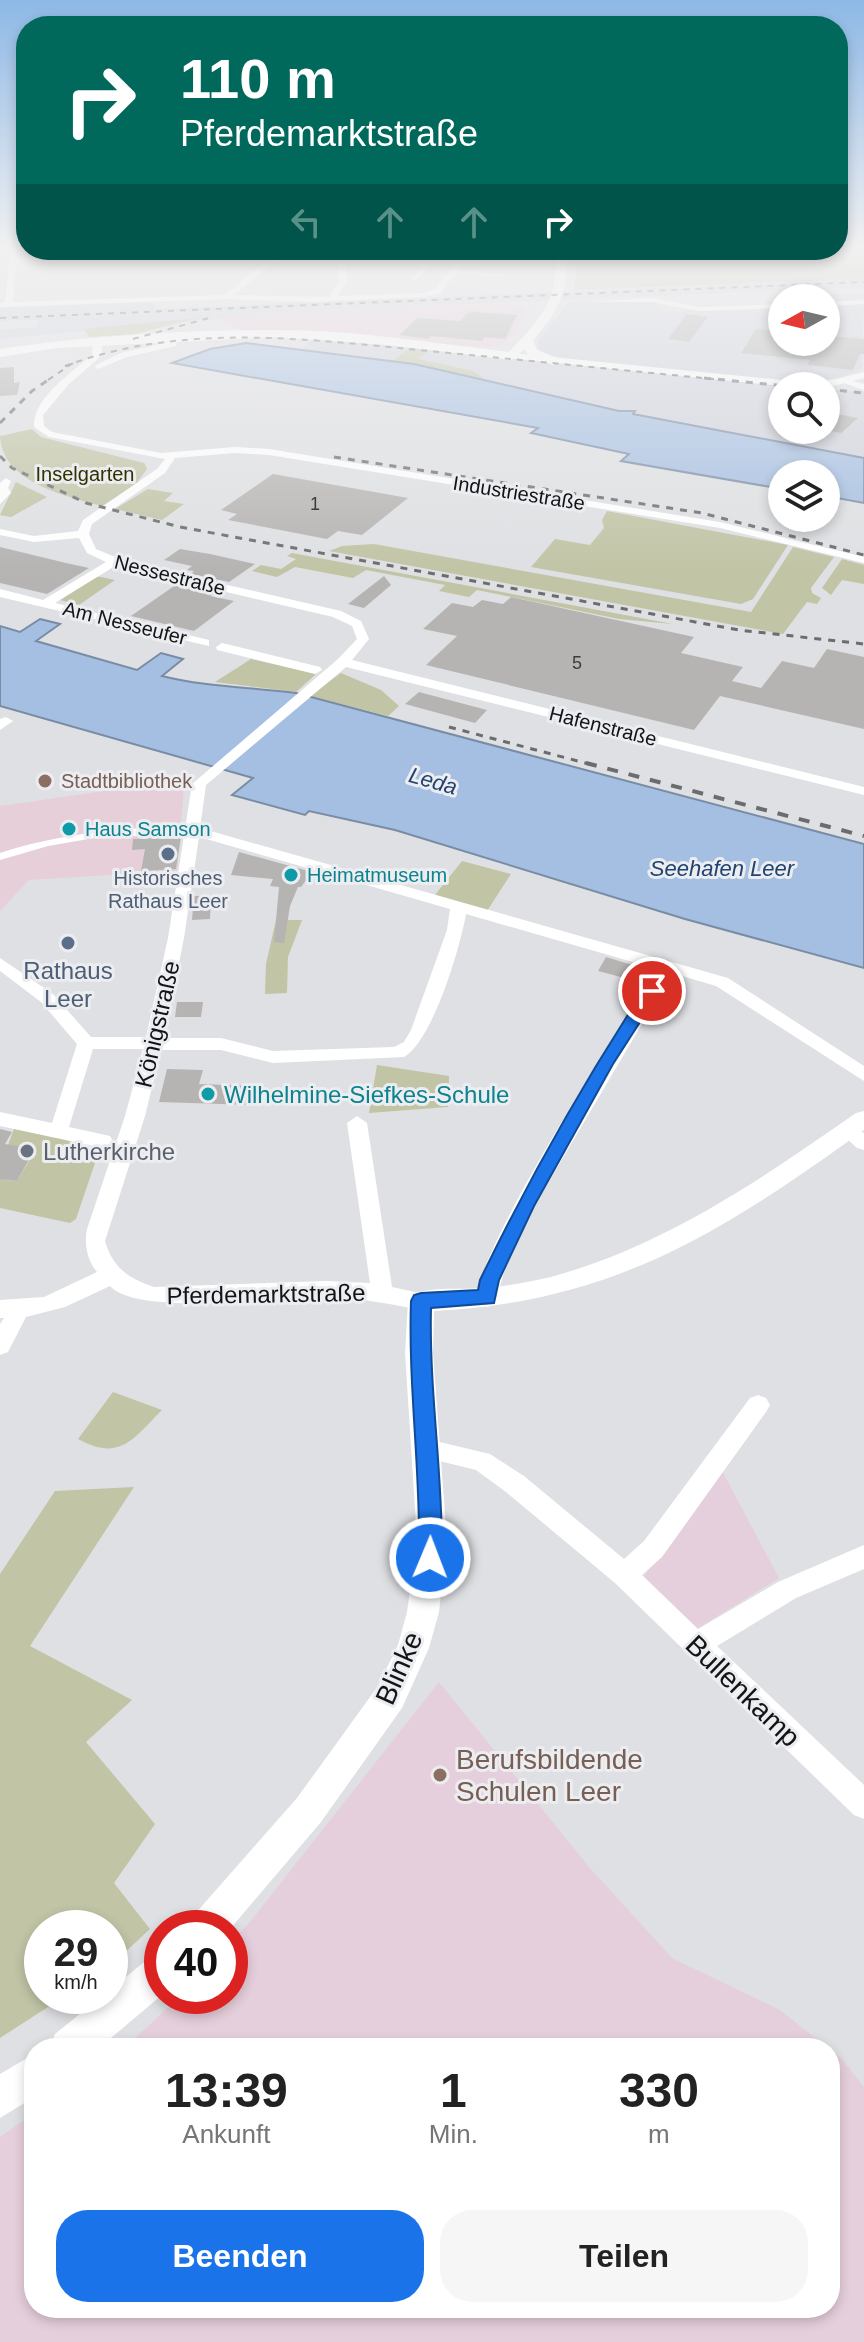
<!DOCTYPE html>
<html lang="de">
<head>
<meta charset="utf-8">
<style>
  body { margin:0; font-family:Arial,sans-serif; background:#f6f6f6; color:#222; height:100vh; display:flex; flex-direction:column; font-size:30px; white-space:nowrap }
  * { box-sizing:border-box; margin:0 }
  p { font-size:26px; color:#767676 }
  .icon { flex:none; width:44px; height:44px; fill:none; stroke:currentColor; stroke-width:2; stroke-linecap:round; stroke-linejoin:round }
  .map { position:relative; flex:1; overflow:hidden }
  .sheet { position:absolute; left:24px; top:2038px; width:816px; height:280px; display:flex; flex-direction:column; background:#fff; border-radius:32px; box-shadow:0 4px 12px #0003 }
  .sheet>* { flex:none }
  .top-card { position:absolute; left:16px; top:16px; width:832px; height:244px; border-radius:32px; box-shadow:0 4px 12px #0003; background:#00695c; color:#fff; overflow:hidden }
  .needle { width:52px; rotate:262deg }
  .fabs { position:absolute; left:768px; top:284px; display:grid; gap:16px }
  .fabs a { display:grid; place-items:center; width:72px; height:72px; border-radius:50%; background:#fff; box-shadow:0 4px 12px #0003; font-size:40px }
  .speed { position:absolute; left:24px; top:1910px; display:flex; gap:16px; font-size:40px; font-weight:700; text-align:center }
  .speed>* { display:grid; place-content:center; width:104px; height:104px; border-radius:50%; background:#fff; box-shadow:0 4px 12px #0003; line-height:1 }
  .speed small { font-size:20px; font-weight:400 }
  .speed .limit { border:12px solid #d22; background:#fff; color:#111 }
  .pin { position:absolute; display:grid; place-items:center; width:68px; height:68px; color:#fff; margin:-34px; border:4px solid #fff; border-radius:50%; box-shadow:0 2px 8px #0007 }
  .me { position:absolute; width:88px; margin:-44px; rotate:1deg; stroke-linejoin:round; filter:drop-shadow(0 0 6px #0008) }
  .turn { display:flex; align-items:center; gap:28px; height:168px; padding:0 32px; font-size:36px }
  .turn .icon { width:104px; height:104px; stroke-width:2.5 }
  .turn b { display:block; font-size:56px; line-height:68px }
  .lanes { display:flex; align-items:center; height:76px; padding:0 32px; background:#0003; justify-content:center; gap:40px; direction:ltr }
  .lanes .off { opacity:.35 }
  .eta { display:flex; justify-content:space-evenly; align-items:center; height:136px; text-align:center }
  .eta b { font-size:48px; font-weight:600; line-height:56px }
  .action { display:flex; gap:16px; margin-top:auto; padding:16px 32px }
  .action a { flex:1; height:92px; border-radius:32px; background:#1a73e8; color:#fff; font-size:32px; font-weight:600; line-height:92px; text-align:center }
  .action a+a { background:#f6f6f6; color:#222 }
  .map>svg:first-child { display:block }
  .commercial { fill:#e7cfda }
  .built { fill:#d0d3dd }
  .education { fill:#e6cfdc }
  .green { fill:#c1c4a5 }
  .water { fill:#a5bfe2; stroke:#798ca4; stroke-width:2 }
  .building { fill:#b6b4b2 }
  .lines { fill:none; stroke-linecap:round; stroke-linejoin:round }
  .pedestrian { fill:#fff; fill-rule:evenodd }
  .minor { fill:#fff; fill-rule:evenodd }
  .tertiary { fill:#fff; fill-rule:evenodd }
  .secondary { fill:#fff; fill-rule:evenodd }
  .rail-far2 { stroke:#6b6c6d; stroke-width:2; stroke-dasharray:6 6; stroke-linecap:butt }
  .rail-far1 { stroke:#6b6c6d; stroke-width:3; stroke-dasharray:7 7; stroke-linecap:butt }
  .rail { stroke:#6b6c6d; stroke-width:4; stroke-dasharray:11 11; stroke-linecap:butt }
  .route { fill:#1a73e8; stroke:#114b97; stroke-width:2 }
  .education-dot { fill:#8d6e63; stroke:#ecedf0; stroke-width:3 }
  .culture-dot { fill:#0f9aa8; stroke:#ecedf0; stroke-width:3 }
  .service-dot { fill:#5c6f8a; stroke:#ecedf0; stroke-width:3 }
  .worship-dot { fill:#6b7280; stroke:#ecedf0; stroke-width:3 }
  .labels { text-anchor:middle; dominant-baseline:central; stroke-width:6; stroke-linejoin:round; paint-order:stroke }
  .far-number-label { font-size:18px; fill:#3c3c3c }
  .far-park-label { font-size:20px; fill:#313200; stroke:#ecedf0 }
  .far-street-label { font-size:20px; fill:#131415; stroke:#ecedf0 }
  .far-education-label { font-size:20px; fill:#785e54; stroke:#ecedf0; text-anchor:start }
  .far-culture-label { font-size:20px; fill:#0d838f; stroke:#ecedf0; text-anchor:start }
  .far-service-label { font-size:20px; fill:#4e5e75; stroke:#ecedf0 }
  .far-water-label { font-size:22px; font-style:italic; fill:#204370; stroke:#ecedf0 }
  .service-label { font-size:24px; fill:#4e5e75; stroke:#ecedf0 }
  .street-label { font-size:24px; fill:#131415; stroke:#ecedf0 }
  .culture-label { font-size:24px; fill:#0d838f; stroke:#ecedf0; text-anchor:start }
  .worship-label { font-size:24px; fill:#5b616d; stroke:#ecedf0; text-anchor:start }
  .near-street-label { font-size:28px; fill:#131415; stroke:#ecedf0 }
  .near-education-label { font-size:28px; fill:#785e54; stroke:#ecedf0; text-anchor:start }
</style>
</head>
<body>
<div class="map">
<svg width="864" height="2342" viewBox="0 0 864 2342">
  <rect width="100%" height="100%" fill="#dfe0e3"/>
  <path class="commercial" d="M498 304 527 306 514 335 501 345 484 347 357 336 241 330 217 318 284 312Z
    M174 781 184 788 177 871 29 880 0 911V806Z"/>
  <path class="built" d="M864 279V287L284 312 0 339V330L36 327 38 320 0 321V308L154 302V309Z
    M864 294 862 369 839 378 809 381 745 377 739 381 790 386H782V430H826V389L864 392V458L619 411 414 364 300 350 314 338 716 380 733 377 560 358 544 353 539 348 538 341 569 302 653 299 665 312 782 307V342H826V305L842 304 831 295Z"/>
  <path class="education" d="M720 1467 779 1578 695 1630 643 1578Z
    M439 1682 589 1867 672 1958 780 2010 828 2048H124L181 1996H230V1944L253 1918Z
    M830 2050 842 2059 864 2087V2342H0V2137L34 2113V2308H830Z"/>
  <path class="green" d="M838 244H864V279L574 290 576 272 571 250H838Z
    M198 318 135 334 89 337 84 329Z
    M410 348 428 351 418 359 473 371 485 379 393 361Z
    M32 429 41 437 144 463 147 469 136 484 102 506C65 496 2 482 0 436Z
    M16 482 47 497 11 517 0 515Z
    M148 489 173 493 164 501 184 504 162 520 115 509Z
    M607 511 788 545 753 599 741 604 531 567 555 539 590 545 604 528 602 520Z
    M374 544 751 612 793 547 834 557 811 588 812 593 821 598 817 604 807 602 783 634 329 551 342 546Z
    M292 553 673 624 619 619 477 590 469 597 439 591 445 585 366 570 353 578 295 567 277 577 252 571 261 565 281 569 296 559 287 556Z
    M842 559 864 565V584L842 580 831 595 822 588Z
    M96 576 115 580 79 605 60 600Z
    M251 659 316 674 296 692 215 682Z
    M341 673 381 690 399 706 388 716 310 696Z
    M462 861 511 874 487 911 435 895Z
    M276 920H302L288 957 287 993 265 994 266 964Z
    M377 1065 449 1076 448 1107 369 1113Z
    M15 1126 35 1129 99 1151 76 1219 70 1223 0 1208V1174L6 1180 17 1181 32 1156 8 1145Z
    M113 1392 162 1410C133 1439 120 1462 78 1439Z
    M134 1487 30 1646 132 1700 86 1742 155 1824 114 1883 150 1929 110 1966V1928H42V1996H65L0 2038V1574L55 1491Z"/>
  <path class="water" d="M246 343 414 364 619 411H635L633 414 864 458V503L826 496V474H782V489L621 461 629 454 531 433 538 428 172 363 210 349Z
    M40 619 60 624 36 641 137 670 161 653 183 659 162 676C205 687 251 687 296 693L864 844V968L685 919 395 830 309 811 305 815 232 795 253 778 0 706V626L20 632Z"/>
  <path class="building" d="M476 312 517 315 505 339 485 337 482 341 431 336 429 339 400 335 417 318 460 321 467 313Z
    M687 314 708 317 689 342 668 339Z
    M756 329 782 332V342H794L793 345 822 348 828 336 864 339V354H860L853 370 807 365 810 360 741 353Z
    M14 367V383L20 382 17 395 0 396V368Z
    M826 412 858 418 841 433 826 430Z
    M273 474 408 498 362 535 338 531 327 539 228 520 237 514 221 510Z
    M0 547 66 563 89 568 47 594 0 583Z
    M180 549 210 554 255 564 229 582 191 574 194 571 187 570 192 566 164 560Z
    M384 576 391 585 364 608 348 604Z
    M177 584 215 593 210 596 234 601 194 631 131 616Z
    M511 597 694 637 681 653 743 667 732 681 761 688 782 661 814 668 827 649 864 657V729L720 696 694 730 426 665 457 636 423 629 452 603 473 607 482 600 503 604Z
    M419 692 487 710 475 723 405 704Z
    M181 837 176 869 141 871 145 849 132 850 133 839Z
    M239 852 312 872 301 887H298L290 906 284 943 274 942 279 887 270 886 273 879 231 875Z
    M194 896H211L210 919 192 920Z
    M606 957 639 967 632 980 598 971Z
    M177 1002H203L201 1017H175Z
    M167 1069 203 1070 199 1084 256 1086 252 1105 159 1102Z
    M0 1129 12 1132 5 1144 35 1149 17 1181 0 1179Z"/>
  <g class="lines">
    <path class="pedestrian" d="M167 827H192L197 830 192 833 94 838 48 846 0 860V853C55 835 110 829 167 827Z"/>
    <path class="minor" d="M11 244H18L17 258 105 254 120 250 107 258 16 262 13 302 225 295 274 255 223 250H288L234 295 329 297 339 281V250H347V281L338 296 424 293 435 289 466 250H474L458 270 505 275 455 274 441 293 424 297 311 302 227 299 0 307V303L5 302Z
      M434 250H442L417 280H411Z
      M652 298 700 307 782 304V308L700 311 652 302H588Z
      M864 300V304L826 306V302Z
      M175 333 179 336 176 346 127 357 98 369 94 366 121 353 169 342Z
      M97 338 101 341 102 352 98 359 69 384 43 415 44 426 52 432 161 453 235 447 269 449 720 522 864 557V563L720 528 269 455 235 453 175 458 165 473 92 524 89 534 96 549 127 562 341 611 361 621 369 639 352 660 864 787V795L346 667 206 785 200 828 728 978 864 1066V1081L716 986 672 973 528 1217 506 1265 495 1304 487 1307 479 1304C461 1270 630 1012 657 969L466 914C460 948 433 1040 404 1057L273 1063 221 1050H161L145 1116 105 1241C113 1268 128 1278 154 1287L326 1281 370 1283 347 1123 357 1116 367 1123 392 1287 429 1295 432 1301 429 1307 421 1310C390 1304 360 1298 329 1297 283 1297 139 1317 110 1286L65 1307 26 1317 8 1352 0 1355V1324L4 1318H0V1300L44 1297 97 1272C87 1260 84 1244 87 1229L125 1116 143 1049H93L69 1127 110 1136 113 1141 110 1146 103 1148 0 1126V1112L52 1123 77 1044 41 1002 0 971V958L53 994 91 1037H146L168 938 192 784 338 659 357 639 352 626 333 617 115 566 55 603 209 640V646L0 597V589L43 600 106 562 87 553 79 538 34 542 0 535V529L34 536 78 531 83 520 157 469 165 459 49 437 34 427C32 399 72 372 92 355L93 341ZM199 837 450 909 447 930 411 1030 404 1042 394 1047 273 1051 221 1038H164L184 938Z
      M844 379 864 384V390L844 383Z
      M6 478 11 481 8 488 11 493 0 504V483Z
      M222 643 320 667 322 670 315 674 217 650 216 647Z
      M6 717 13 721 0 730V719Z
      M848 1124 864 1133V1150L857 1148 838 1131Z
      M758 1395 766 1398 770 1405 766 1412 662 1557 642 1575 698 1629 778 1582 864 1545V1569L796 1598 717 1646 864 1785V1819L854 1815 615 1583 506 1492 476 1470 419 1456 415 1449 419 1442 427 1439 490 1454 524 1476 624 1559 644 1541 750 1398Z"/>
    <path class="tertiary" d="M512 353 792 381 833 380 864 372V378L833 386H782L508 358 507 356Z
      M864 1111V1130C722 1232 614 1302 434 1311L433 1353 447 1540 439 1612 429 1648 402 1708 321 1822 230 1929 189 1928 194 1915 297 1798 378 1686 398 1645 407 1612 417 1540 405 1353 408 1301 412 1294C434 1286 461 1290 485 1288 506 1286 530 1282 551 1277 664 1246 760 1180 856 1113Z
      M162 1952V1995L99 2048H50L55 2034 102 1996H110V1990L149 1958Z
      M34 2054V2097L0 2118V2074Z"/>
    <path class="secondary" d="M555 250H565C570 288 559 312 533 340L537 350 557 358V364L553 365 528 355 525 349 512 360 389 345 274 337 57 348 0 357V349C86 336 186 330 273 330 351 329 431 343 509 352 541 318 560 299 555 250Z"/>
    <path class="rail-far2" d="M0 318 864 282
      M133 339 209 318
      M65 366C186 321 313 340 439 352 534 361 629 371 724 380
      M48 380 73 363"/>
    <path class="rail-far1" d="M704 378 786 386
      M826 389 864 393
      M0 423 32 391 51 378
      M0 456 12 468 86 503 180 527 739 630 864 644
      M334 457 702 513 864 555
      M449 727 593 765"/>
    <path class="rail" d="M586 763 864 836"/>
  </g>
  <linearGradient id="sky" x2="0" y2="1"><stop stop-color="#8db8e6"/><stop offset="0.43" stop-color="#f1f1f2"/><stop offset="1" stop-color="#f1f1f2" stop-opacity="0"/></linearGradient>
  <rect width="864" height="571" fill="url(#sky)"/>
  <path class="route" d="M652 986 660 991 613 1064 534 1206 499 1280 494 1303 431 1308C429 1392 443 1474 442 1558L438 1566 430 1569 422 1566 419 1558C421 1472 408 1387 411 1301L414 1295 421 1293 478 1290 480 1280C529 1179 584 1081 646 987Z"/>
  <g class="education-dot">
    <circle cx="45" cy="781" r="8"/>
    <circle cx="440" cy="1775" r="8"/>
  </g>
  <g class="culture-dot">
    <circle cx="69" cy="829" r="8"/>
    <circle cx="291" cy="875" r="8"/>
    <circle cx="208" cy="1094" r="8"/>
  </g>
  <g class="service-dot">
    <circle cx="168" cy="854" r="8"/>
    <circle cx="68" cy="943" r="8"/>
  </g>
  <circle class="worship-dot" cx="27" cy="1151" r="8"/>
  <g class="labels">
    <g class="far-number-label">
      <text x="315" y="504">1</text>
      <text x="577" y="663">5</text>
    </g>
    <g class="far-park-label">
      <text x="85" y="474">Inselgarten</text>
    </g>
    <g class="far-street-label">
      <text transform="translate(519 493) rotate(9)">Industriestraße</text>
      <text transform="translate(170 575) rotate(14)">Nessestraße</text>
      <text transform="translate(125 623) rotate(14)">Am Nesseufer</text>
      <text transform="translate(603 726) rotate(14)">Hafenstraße</text>
    </g>
    <g class="far-education-label">
      <text x="61" y="781">Stadtbibliothek</text>
    </g>
    <g class="far-culture-label">
      <text x="85" y="829">Haus Samson</text>
      <text x="307" y="875">Heimatmuseum</text>
    </g>
    <g class="far-service-label">
      <text x="168" y="878">Historisches<tspan x="168" dy="23">Rathaus Leer</tspan></text>
    </g>
    <g class="far-water-label">
      <text transform="translate(433 781) rotate(16)">Leda</text>
      <text x="722" y="868">Seehafen Leer</text>
    </g>
    <g class="service-label">
      <text x="68" y="970">Rathaus<tspan x="68" dy="28">Leer</tspan></text>
    </g>
    <g class="street-label">
      <text transform="translate(157 1024) rotate(-77)">Königstraße</text>
      <text transform="translate(266 1294) rotate(-1)">Pferdemarktstraße</text>
    </g>
    <g class="culture-label">
      <text x="224" y="1094">Wilhelmine-Siefkes-Schule</text>
    </g>
    <g class="worship-label">
      <text x="43" y="1151">Lutherkirche</text>
    </g>
    <g class="near-street-label">
      <text transform="translate(399 1668) rotate(-66)">Blinke</text>
      <text transform="translate(743 1691) rotate(44)">Bullenkamp</text>
    </g>
    <g class="near-education-label">
      <text x="456" y="1759">Berufsbildende<tspan x="456" dy="32">Schulen Leer</tspan></text>
    </g>
  </g>
</svg>
<div class="fabs">
<a><svg class="needle" viewBox="-14 -14 28 28"><path d="M0-13l5 13h-10z" fill="#e53935"/><path d="M0 13l5-13h-10z" fill="#767676"/></svg></a>
<a><svg class="icon" aria-label="search" viewBox="0 0 24 24"><circle cx="10" cy="10" r="6"/><path d="M15 15l6 6"/></svg></a>
<a><svg class="icon" aria-label="layers" viewBox="0 0 24 24"><path d="M12 4l9 5-9 5-9-5zM3 14l9 5 9-5"/></svg></a>
</div>
<div class="speed"><div>29<small>km/h</small></div><div class="limit">40</div></div>
<div class="pin" style="left:652px;top:991px;background:#d93025"><svg class="icon" aria-label="arrive" viewBox="0 0 24 24"><path d="M6 21V4h12l-3 4 3 4H6"/></svg></div>
<svg class="me" style="left:430px;top:1558px" viewBox="-20 -20 40 40"><circle r="17" fill="#1a73e8" stroke="#fff" stroke-width="3"/><path d="M0-11L8 9 0 5-8 9z" fill="#fff"/></svg>
<div class="top-card">
<div class="turn"><svg class="icon" aria-label="right" viewBox="0 0 24 24"><path d="M7 20v-9h11M14 6l5 5-5 5"/></svg><div><b>110 m</b>Pferdemarktstraße</div></div>
<div class="lanes"><svg class="icon off" aria-label="left" viewBox="0 0 24 24"><path d="M17 20v-9H6M10 6l-5 5 5 5"/></svg><svg class="icon off" aria-label="ahead" viewBox="0 0 24 24"><path d="M12 20V5M6 11l6-6 6 6"/></svg><svg class="icon off" aria-label="ahead" viewBox="0 0 24 24"><path d="M12 20V5M6 11l6-6 6 6"/></svg><svg class="icon" aria-label="right" viewBox="0 0 24 24"><path d="M7 20v-9h11M14 6l5 5-5 5"/></svg></div>
</div>
<section class="sheet">
<div class="eta">
<div><b>13:39</b><p>Ankunft</p></div>
<div><b>1</b><p>Min.</p></div>
<div><b>330</b><p>m</p></div>
</div>
<div class="action"><a>Beenden</a><a>Teilen</a></div>
</section>
</div>
</body>
</html>
